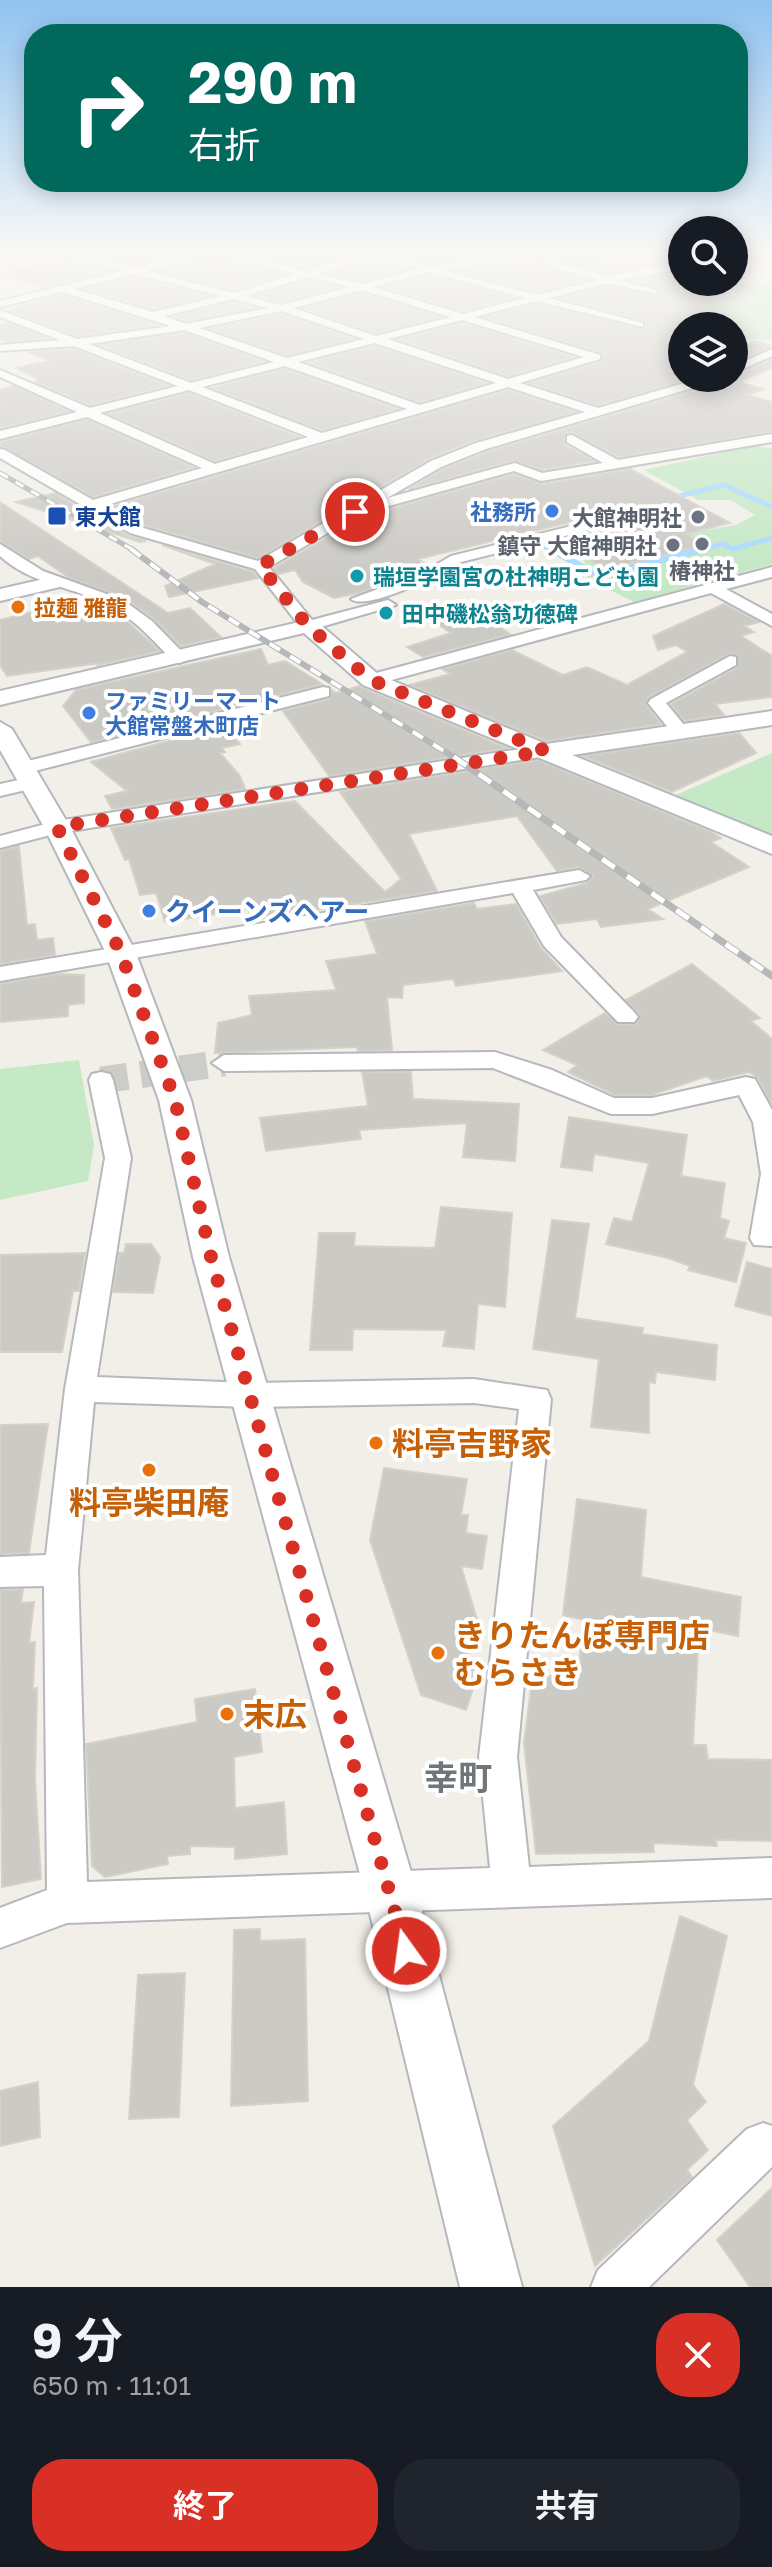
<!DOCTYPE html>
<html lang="ja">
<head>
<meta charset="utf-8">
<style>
  body { margin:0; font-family:"Golos Text","Noto Sans JP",sans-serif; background:#20242c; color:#f1f3f6; height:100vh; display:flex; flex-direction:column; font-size:30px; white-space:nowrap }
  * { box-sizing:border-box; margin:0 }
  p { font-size:26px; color:#9ea1a6 }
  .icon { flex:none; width:44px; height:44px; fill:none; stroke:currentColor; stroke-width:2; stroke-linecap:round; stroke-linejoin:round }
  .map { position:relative; height:2287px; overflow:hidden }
  .details { display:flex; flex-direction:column; background:#171b24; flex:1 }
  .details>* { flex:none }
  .hud { position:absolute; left:24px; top:24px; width:724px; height:168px; border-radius:32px; box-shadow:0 4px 20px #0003; background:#00695c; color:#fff; overflow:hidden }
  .fabs { position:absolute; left:668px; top:216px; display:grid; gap:16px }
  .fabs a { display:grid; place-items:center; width:80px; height:80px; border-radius:50%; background:#171b24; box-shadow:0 4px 20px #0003; font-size:40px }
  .pin { position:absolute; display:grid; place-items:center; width:68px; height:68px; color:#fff; margin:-34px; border:4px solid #fff; border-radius:50%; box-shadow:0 2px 8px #0007 }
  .me { position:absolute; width:88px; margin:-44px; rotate:346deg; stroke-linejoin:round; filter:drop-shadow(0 0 6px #0008) }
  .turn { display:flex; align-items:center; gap:28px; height:168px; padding:0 32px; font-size:36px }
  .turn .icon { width:104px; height:104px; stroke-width:2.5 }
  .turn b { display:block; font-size:56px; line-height:68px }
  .round { display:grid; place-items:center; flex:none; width:84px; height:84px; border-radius:32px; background:#20242c }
  .head { display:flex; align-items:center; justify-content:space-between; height:136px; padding:0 32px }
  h1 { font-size:48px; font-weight:700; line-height:60px }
  .cta { display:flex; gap:16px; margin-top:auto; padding:16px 32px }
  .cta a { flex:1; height:92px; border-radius:32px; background:#d93025; color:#fff; font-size:32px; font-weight:700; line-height:92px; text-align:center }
  .cta a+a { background:#20242c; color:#f1f3f6 }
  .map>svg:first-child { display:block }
  .green { fill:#c5e8c5 }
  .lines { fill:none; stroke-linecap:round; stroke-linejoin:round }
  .stream-far1 { stroke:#aadaff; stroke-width:5 }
  .stream { stroke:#aadaff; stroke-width:6 }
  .building { fill:#cccac5; stroke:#d6d1c6; stroke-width:2 }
  .minor-tunnel { stroke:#ccccc8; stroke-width:27; stroke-dasharray:27 13; stroke-linecap:butt }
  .minor-casing { stroke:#b5b8bc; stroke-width:4 }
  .tertiary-casing { stroke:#b5b8bc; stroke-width:4 }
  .minor { fill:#fff; fill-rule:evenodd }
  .tertiary { fill:#fff; fill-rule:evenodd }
  .rail-far2-casing { stroke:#b6b7b8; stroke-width:5 }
  .rail-far1-casing { stroke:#b6b7b8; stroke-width:6 }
  .rail-casing { stroke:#b6b7b8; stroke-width:7 }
  .rail-far2 { stroke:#fff; stroke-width:3; stroke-dasharray:9; stroke-linecap:butt }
  .rail-far1 { stroke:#fff; stroke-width:4; stroke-dasharray:12; stroke-linecap:butt }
  .rail { stroke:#fff; stroke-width:5; stroke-dasharray:15; stroke-linecap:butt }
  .route { stroke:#d93025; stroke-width:14; stroke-dasharray:0 25.2 }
  .shop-dot { fill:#3f7fe0; stroke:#fff; stroke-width:3 }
  .transit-dot { fill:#1a4fb4; stroke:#fff; stroke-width:3 }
  .worship-dot { fill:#6b7280; stroke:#fff; stroke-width:3 }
  .culture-dot { fill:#0f9aa8; stroke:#fff; stroke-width:3 }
  .food-dot { fill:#e8710a; stroke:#fff; stroke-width:3 }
  .labels { text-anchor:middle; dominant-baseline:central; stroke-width:8; stroke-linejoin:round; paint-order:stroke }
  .far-shop-label { font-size:22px; font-weight:bold; fill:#366cbe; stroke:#fff; text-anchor:end }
  .far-transit-label { font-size:22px; font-weight:bold; fill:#164399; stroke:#fff; text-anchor:start }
  .far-worship-label { font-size:22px; font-weight:bold; fill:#5b616d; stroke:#fff; text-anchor:end }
  .far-culture-label { font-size:22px; font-weight:bold; fill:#0d838f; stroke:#fff; text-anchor:start }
  .far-food-label { font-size:22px; font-weight:bold; fill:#c56008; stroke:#fff; text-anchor:start }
  .shop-label { font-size:26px; font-weight:bold; fill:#366cbe; stroke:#fff; text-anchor:start }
  .near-food-label { font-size:32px; font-weight:bold; fill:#c56008; stroke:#fff; text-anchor:start }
  .near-neighbourhood-label { font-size:34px; font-weight:bold; fill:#70757a; stroke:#fff }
</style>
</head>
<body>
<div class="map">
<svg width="772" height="2287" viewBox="0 0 772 2287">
  <rect width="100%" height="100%" fill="#f1efe8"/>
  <path class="green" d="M772 282V339H744L734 347V326H707L687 316 712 298 742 295 716 285Z
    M753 446 772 448V564L634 602 588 579 584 559 665 537 736 525 755 515 731 500H698L644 470Z
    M772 753V835L676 795Z
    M79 1060 94 1145 88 1181 0 1200V1069Z"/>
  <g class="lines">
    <path class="stream-far1" d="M675 497 724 485 772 507
      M542 545 553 551
      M696 551 723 544 733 549 772 538"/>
    <path class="stream" d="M549 549 600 576 704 549"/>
  </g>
  <path class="building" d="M88 254H179L135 265Z
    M210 254H215L285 274 234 290 158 271Z
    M246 254H356L306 268Z
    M392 254H484V256L429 264Z
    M72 256 74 261 111 271 43 287 2 273Z
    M594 257 614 267 638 261 649 263 609 274 555 259Z
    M545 258 544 268 585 280 537 292 458 271 502 265 505 261Z
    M375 261 406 269 362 281 330 274Z
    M751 271 670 336 682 339V381L598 405 530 383 601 362 602 353 485 317 537 304 642 330 646 327 644 320 561 298 608 286 655 297 658 288 634 281 682 272V282H734V272Z
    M429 275 513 298 463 311 384 287Z
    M135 277 208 296 153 309 85 289Z
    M307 280 337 287 281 302 257 296Z
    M362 293 440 317 376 333 303 308Z
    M62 295 157 325 77 336 9 310Z
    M233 302 255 308 186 321 174 317Z
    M281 314 353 339 287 355 210 329Z
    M8 323 47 338 5 342 0 339V325Z
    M462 323 573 357 508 376 399 339Z
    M184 333 264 362 191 380 101 345Z
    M753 341 772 346 734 363V353Z
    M375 346 486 383 420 402 308 362Z
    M74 349 168 385 90 405 35 382 38 379 16 368 49 361 28 352Z
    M772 359V368L738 382 764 389 747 395 772 402V431L619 457 571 432 565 434V445L594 461 542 470 514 460 409 489 442 470 487 452 720 383Z
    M285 369 397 409 322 430 212 388Z
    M14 386 68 411 0 428V390Z
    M508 390 575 412 475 440 430 458 258 558 141 524 111 507Z
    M189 393 299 437 215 461 109 414Z
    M87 420 193 467 93 497 0 446V442Z
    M630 469 730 523 686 534 707 544 620 566 603 567 556 541 657 516 661 509 650 503 418 559 428 566 359 593 334 598 303 582 295 570 278 574 274 568 383 505 390 509 514 474 542 484Z
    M55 493 128 536 146 541 140 542 16 502Z
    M0 502 168 613 190 608 221 637 181 646 154 619 125 598 68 577 38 556 29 559 0 541Z
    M162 545 253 572 258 578 169 597 165 586 215 564Z
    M85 598 121 616 160 651 98 665 100 663 7 676 0 665V620Z
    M724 604 759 622 744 626 754 632 741 636 772 656V697L715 704 724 715 684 721 671 704 737 668 738 655 730 653 649 697 646 705 661 724 546 741 410 685 450 674 442 669 512 650 563 675 587 667 627 685 687 652 676 645 658 650 653 636Z
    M475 611 510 634 423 657 407 647 451 633 434 622Z
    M261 649 268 665 285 661 322 684 91 742 63 706 76 690Z
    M360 686 362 688 507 748 329 776 283 711 330 699 332 690 336 693Z
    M223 726 240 744 222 748 225 752 220 753 240 776 245 789 112 809 105 796 127 791 91 762Z
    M739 733 756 753 672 792 583 756Z
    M538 760 711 832 721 838 711 842 749 867 648 909 663 919 601 927 597 919 557 924 540 896 587 883 593 876 578 867 557 871 517 816 409 834 437 891 252 920 248 909 165 922 156 893 140 895 129 859 125 860 111 828 295 801 385 892 401 879 340 792Z
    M19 846 27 925 35 924 37 940 53 938 55 955 0 964V851Z
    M474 903 477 909 516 904 541 948 562 971 456 986 453 979 403 985 402 998 387 997 392 1050 358 1051 357 1047 215 1053 218 1023 252 1015 249 996 336 990 326 961 377 954 365 921Z
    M692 964 760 1018 751 1021 772 1039V1104L758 1078 749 1072 713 1081 707 1076 652 1095H615L568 1072 577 1065 543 1050 605 1013 618 1025 636 1024 640 1015 626 1000Z
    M58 974 84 975V1003L68 1005V1016L0 1022V984Z
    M362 1072H411L413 1099 519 1104 515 1161 463 1157 467 1123 359 1130 361 1139 266 1151 260 1118 368 1106Z
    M569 1117 687 1135 681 1176 725 1183 720 1218 729 1221 724 1238 746 1243 736 1282 688 1270 690 1266 668 1258 606 1244 614 1218 632 1222 649 1163 594 1154 592 1171 561 1167Z
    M441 1207 512 1213 505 1307 478 1304 474 1349 443 1346 446 1330 353 1329 352 1350H310L319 1233H355L354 1246 435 1248Z
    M552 1220 589 1224 575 1318 643 1328 642 1334 717 1345 715 1380 656 1372 655 1383 649 1382V1433L591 1427 599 1359 533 1349Z
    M126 1244H151L160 1257 153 1293 113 1292 119 1253H124Z
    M85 1253 79 1291H73L62 1352H0V1255Z
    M747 1262 772 1269V1316L735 1306Z
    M48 1424 29 1553 0 1554V1425Z
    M384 1468 467 1479 461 1515H468L466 1533 487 1536 482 1569 461 1566 478 1623 461 1627 476 1680 466 1710 421 1695 370 1540Z
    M577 1499 646 1510 641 1577 741 1597 738 1636 699 1628 693 1745H706L708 1759 772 1760V1841L716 1840 717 1846 653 1843 654 1852 536 1854 524 1743 533 1673 577 1681 584 1620 563 1615Z
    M23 1589 21 1603 34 1602 29 1643 35 1642 33 1689 37 1688 35 1780 41 1879 2 1887 0 1590Z
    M255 1689 262 1752 234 1757 235 1808 284 1802 287 1854 235 1859V1847L190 1846V1854L167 1856 168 1864 105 1877 92 1866 86 1744 197 1722 195 1699Z
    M680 1916 727 1936 693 2085 706 2102 687 2120 708 2150 687 2170 692 2177 595 2266 553 2126 649 2041Z
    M260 1929V1941L305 1939 308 2101 231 2106 234 1930Z
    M185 1973 179 2117 129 2119 138 1975Z
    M38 2082 40 2137 0 2146V2091Z
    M772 2188V2287H750L717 2240Z"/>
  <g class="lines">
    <path class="minor-tunnel" d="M101 1080 224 1063"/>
    <g class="minor-casing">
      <path id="minor" d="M75 254 135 268 191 254H207L146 271 234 293 296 274 218 254H234L306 271 366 254H381L429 267 499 257 502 262 443 270 537 295 597 280 545 265 548 260 609 277 655 265 682 263V269L620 280 656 290V294L608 283 549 298 643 323V327L537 301 474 317 600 355V359L520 383 598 408 702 378H721L719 380 486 449 441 467 387 498 515 463 542 473 603 463 567 442V436L572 435 618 460 772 434V442L541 481 514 471 389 506 383 501 269 567 312 620 388 600 396 605 314 629H302L255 569 130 533 0 458V449L5 450 93 500 202 468 87 417 0 439V431L77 412 0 377V370L90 408 178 386 74 346 0 351V345L60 340 0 317V310L77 339 171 326 62 292 0 307V301L123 271 75 258ZM375 258 418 269 362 284 318 274ZM429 272 525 298 463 314 373 287ZM135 274 221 296 153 312 73 289ZM307 277 350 287 281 305 246 296ZM362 290 451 317 376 336 293 308ZM233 299 269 308 186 324 164 316ZM281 311 364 339 287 358 199 328ZM462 320 584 357 508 379 388 339ZM184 330 274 362 191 383 89 344ZM375 343 496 383 420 405 298 362ZM285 366 407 409 322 433 202 387ZM508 387 585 412 476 443 431 461 258 561 140 527 103 506ZM189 390 308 437 215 464 100 413Z
        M772 349V356L734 373V366Z
        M651 506 658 510 656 513 461 562C444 573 366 612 351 599L424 572 451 556Z
        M0 544 43 571 123 600 152 621 188 658 180 663 174 662C152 639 131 615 102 602 68 586 29 583 0 556Z
        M772 567V577L726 589 772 614V626L711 593 377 684 371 685 362 680 365 676Z
        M730 656 736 657V665L666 703 689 731 680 736 674 735 648 703 651 699Z
        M323 687 329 688V696L23 774 13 768 16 764Z
        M546 745 553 747V755L58 833 0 848V836L57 821Z
        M32 777 42 783 39 787 0 796V784Z
        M579 870 590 876 586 880 533 890 561 937 634 1012 638 1017 634 1022H618L544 946 513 893 0 981V967Z
        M495 1052 552 1070 614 1098H652L746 1077 755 1079 772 1110V1246L754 1245 750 1238 761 1174 753 1122 739 1095 652 1114H611L493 1068 224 1071 212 1063 224 1055Z
        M101 1072 110 1074 113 1080 131 1158 97 1377 249 1383 474 1379 547 1390 551 1399 517 1757 529 1867 772 1858V1898L67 1923 0 1948V1908L47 1890 44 1586 0 1587V1557L46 1555 65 1389 105 1158 89 1080 92 1074ZM94 1402 249 1407 474 1403 519 1409 479 1757 490 1868 87 1882 78 1570Z
        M763 2123 772 2126V2167L649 2287H591L598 2270 747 2129Z"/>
    </g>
    <g class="tertiary-casing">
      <path id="tertiary" d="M57 576 67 582 64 586 0 601V589Z
        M308 620 316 621 379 675 546 744 772 711V725L572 755 772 836V854L363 685 304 633 0 705V691Z
        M0 722 12 729 70 827 135 951 191 1100 229 1257 416 1889 522 2287H460L364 1889 193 1257 159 1100 105 951 44 827 0 750Z"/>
    </g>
    <use href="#minor" class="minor"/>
    <use href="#tertiary" class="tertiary"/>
    <g class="rail-far2-casing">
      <path id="rail-far2" d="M0 473 135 551"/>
    </g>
    <g class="rail-far1-casing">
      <path id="rail-far1" d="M131 549 202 602 457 759"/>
    </g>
    <g class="rail-casing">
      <path id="rail" d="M454 757 772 976"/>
    </g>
    <use href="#rail-far2" class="rail-far2"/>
    <use href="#rail-far1" class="rail-far1"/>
    <use href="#rail" class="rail"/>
  </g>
  <linearGradient id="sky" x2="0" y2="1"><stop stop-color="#8fc3f1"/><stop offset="0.44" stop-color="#f9f8f5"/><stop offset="1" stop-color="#f9f8f5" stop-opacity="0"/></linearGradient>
  <rect width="772" height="574" fill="url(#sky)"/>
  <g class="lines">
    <path class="route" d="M355 512 260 566 308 626 371 680 546 751 57 827 120 951 175 1100 211 1257 406 1951"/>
  </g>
  <g class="shop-dot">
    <circle cx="552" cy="511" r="8"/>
    <circle cx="89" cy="713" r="8"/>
    <circle cx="149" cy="911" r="8"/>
  </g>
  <rect class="transit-dot" x="47" y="506" width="20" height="20" rx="4"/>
  <g class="worship-dot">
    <circle cx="698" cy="517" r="8"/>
    <circle cx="702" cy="544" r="8"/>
    <circle cx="673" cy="545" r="8"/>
  </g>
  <g class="culture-dot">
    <circle cx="357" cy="576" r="8"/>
    <circle cx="386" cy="613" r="8"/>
  </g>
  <g class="food-dot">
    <circle cx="18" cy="607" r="8"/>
    <circle cx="376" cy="1443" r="8"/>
    <circle cx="149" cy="1470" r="8"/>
    <circle cx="438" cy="1653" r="8"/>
    <circle cx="227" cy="1714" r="8"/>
  </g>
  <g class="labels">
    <g class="far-shop-label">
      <text x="536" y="511">社務所</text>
      <text x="105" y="700" text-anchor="start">ファミリーマート<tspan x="105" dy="25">大館常盤木町店</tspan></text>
    </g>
    <g class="far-transit-label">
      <text x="75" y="516">東大館</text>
    </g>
    <g class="far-worship-label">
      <text x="682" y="517">大館神明社</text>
      <text x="657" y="545">鎮守 大館神明社</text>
      <text x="702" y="570" text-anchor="middle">椿神社</text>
    </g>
    <g class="far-culture-label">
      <text x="373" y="576">瑞垣学園宮の杜神明こども園</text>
      <text x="402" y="613">田中磯松翁功徳碑</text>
    </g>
    <g class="far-food-label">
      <text x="34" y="607">拉麺 雅龍</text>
    </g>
    <g class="shop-label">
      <text x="165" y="911">クイーンズヘアー</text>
    </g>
    <g class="near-food-label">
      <text x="392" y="1443">料亭吉野家</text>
      <text x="149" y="1502" text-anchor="middle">料亭柴田庵</text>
      <text x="454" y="1635">きりたんぽ専門店<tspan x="454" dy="37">むらさき</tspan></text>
      <text x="243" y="1714">末広</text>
    </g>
    <g class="near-neighbourhood-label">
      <text x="458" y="1777">幸町</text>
    </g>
  </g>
</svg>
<div class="fabs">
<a><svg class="icon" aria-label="search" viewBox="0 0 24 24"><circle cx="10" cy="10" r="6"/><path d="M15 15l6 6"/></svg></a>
<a><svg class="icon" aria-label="layers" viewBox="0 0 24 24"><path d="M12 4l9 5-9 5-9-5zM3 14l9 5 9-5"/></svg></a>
</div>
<div class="pin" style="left:355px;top:512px;background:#d93025"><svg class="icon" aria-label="arrive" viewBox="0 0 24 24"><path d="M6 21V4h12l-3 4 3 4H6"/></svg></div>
<svg class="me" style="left:406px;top:1951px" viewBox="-20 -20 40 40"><circle r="17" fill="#d93025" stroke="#fff" stroke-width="3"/><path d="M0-11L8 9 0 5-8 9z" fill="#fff"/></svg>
<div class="hud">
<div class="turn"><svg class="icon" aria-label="right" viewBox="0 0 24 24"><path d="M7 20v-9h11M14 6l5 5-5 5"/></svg><div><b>290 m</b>右折</div></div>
</div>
</div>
<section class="details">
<div class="head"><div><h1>9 分</h1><p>650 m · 11:01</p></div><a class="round" style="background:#d93025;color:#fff"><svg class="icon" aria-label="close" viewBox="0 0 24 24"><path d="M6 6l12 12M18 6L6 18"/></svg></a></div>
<div class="cta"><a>終了</a><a>共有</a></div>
</section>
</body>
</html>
